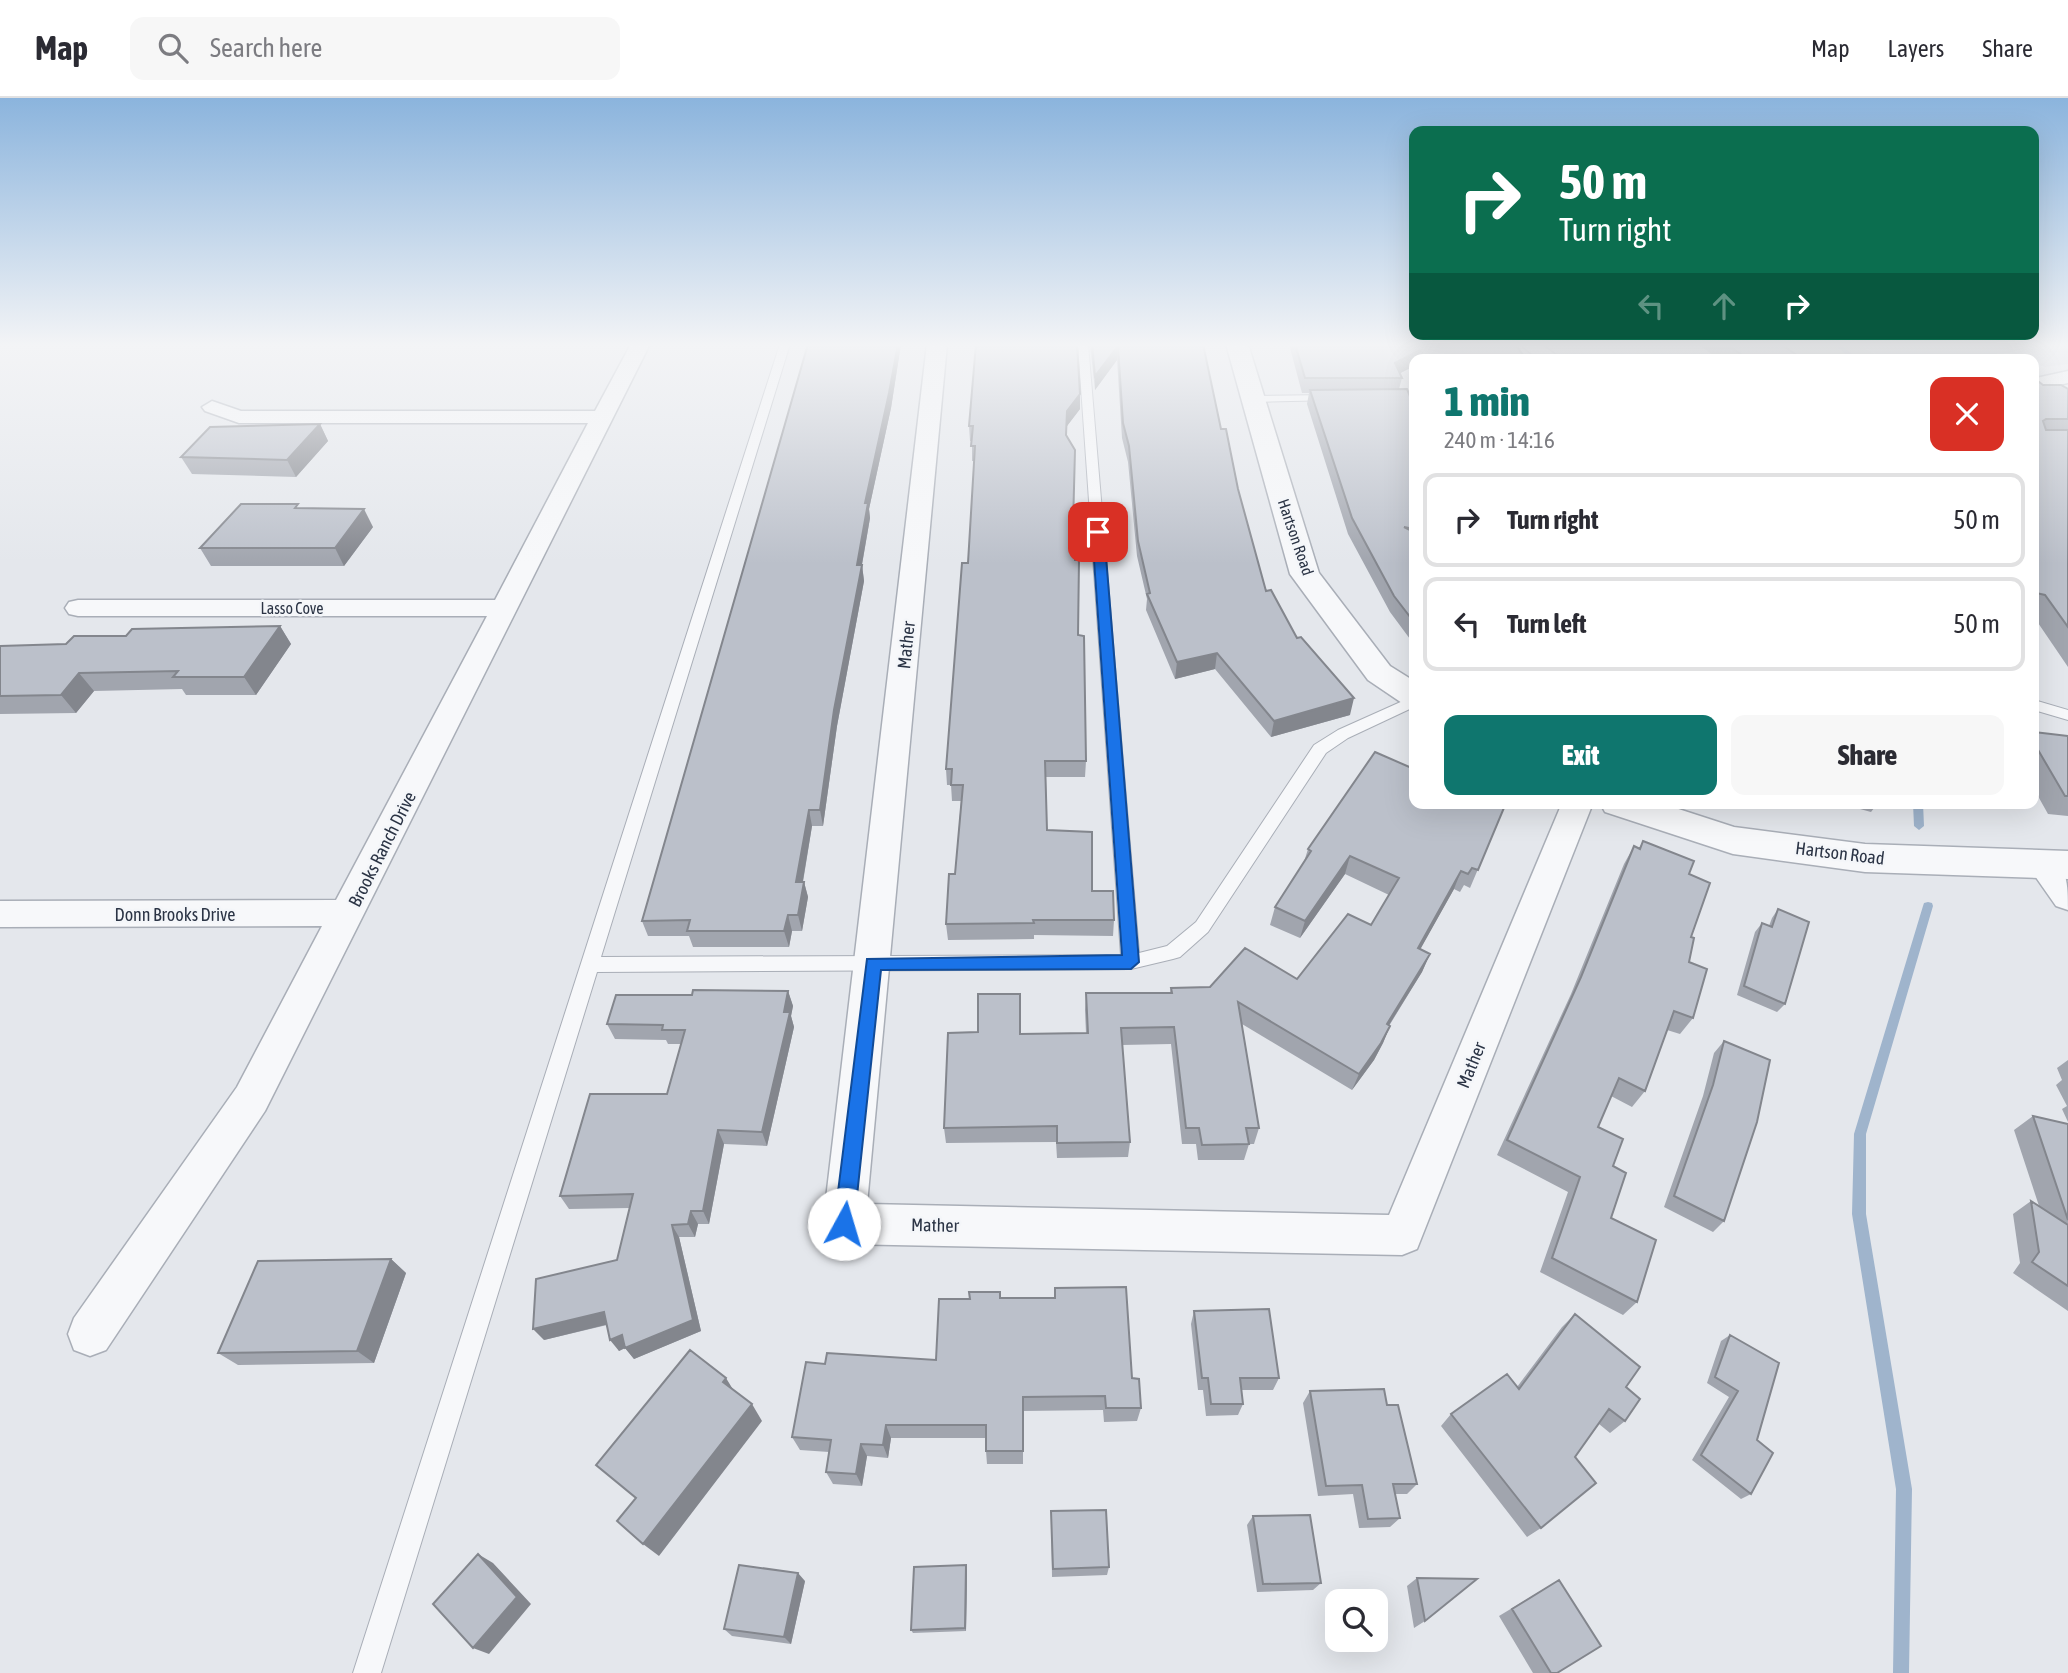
<!DOCTYPE html>
<html lang="en">
<head>
<meta charset="utf-8">
<style>
  body { margin:0; font-family:"Asap Condensed",sans-serif; background:#f7f7f7; color:#2b2b33; height:100vh; display:flex; flex-direction:column; font-size:26px; white-space:nowrap }
  * { box-sizing:border-box; margin:0 }
  p { font-size:23px; color:#7c7c81 }
  .icon { flex:none; width:38px; height:38px; fill:none; stroke:currentColor; stroke-width:2; stroke-linecap:round; stroke-linejoin:round }
  .map { position:relative; flex:1; overflow:hidden }
  .sheet { position:absolute; left:1409px; top:256px; width:630px; height:455px; display:flex; flex-direction:column; background:#fff; border-radius:14px; box-shadow:0 7px 28px #0002 }
  .sheet>* { flex:none }
  .hud { position:absolute; left:1409px; top:28px; width:630px; height:214px; border-radius:14px; box-shadow:0 7px 28px #0002; background:#0b6e4f; color:#fff; overflow:hidden }
  .fabs { position:absolute; left:1325px; top:1491px; display:grid; gap:14px }
  .fabs a { display:grid; place-items:center; width:63px; height:63px; border-radius:14px; background:#fff; box-shadow:0 7px 28px #0002; font-size:35px }
  .pin { position:absolute; display:grid; place-items:center; width:60px; height:60px; color:#fff; margin:-30px; border-radius:14px; box-shadow:0 4px 10px #0006 }
  .me { position:absolute; width:77px; margin:-38px; rotate:6deg; stroke-linejoin:round; filter:drop-shadow(0 0 5px #0008) }
  .turn { display:flex; align-items:center; gap:24px; height:147px; padding:0 35px; font-size:32px }
  .turn .icon { width:91px; height:91px; stroke-width:2.5 }
  .turn b { display:block; font-size:49px; line-height:60px }
  .lanes { display:flex; align-items:center; height:66px; padding:0 35px; background:#0003; justify-content:center; gap:35px; direction:ltr }
  .lanes .off { opacity:.35 }
  .round { display:grid; place-items:center; flex:none; width:74px; height:74px; border-radius:14px; background:#f7f7f7 }
  .headline { display:flex; align-items:center; justify-content:space-between; height:119px; padding:0 35px }
  h1 { font-size:42px; font-weight:800; line-height:52px; color:#0f766e }
  .primary-button { display:flex; gap:14px; margin-top:auto; padding:14px 35px }
  .primary-button a { flex:1; height:80px; border-radius:14px; background:#0f766e; color:#fff; font-size:28px; font-weight:800; line-height:80px; text-align:center }
  .primary-button a+a { background:#f7f7f7; color:#2b2b33 }
  ul { padding:0; list-style:none }
  li { display:flex; align-items:center; gap:21px; height:94px; margin:0 14px 10px; padding:0 21px; border:4px solid #e1e1e2; border-radius:14px }
  li div { flex:1 }
  li b { display:block; font-size:26px }
  li em { font-style:normal }
  header { display:flex; align-items:center; gap:42px; box-sizing:border-box; height:98px; padding:0 35px; background:#fff; border-bottom:2px solid #e1e1e2 }
  header strong { font-size:33px }
  nav { display:flex; gap:38px; margin-inline-start:auto; font-size:24px }
  .search { width:490px; height:63px; background:#f7f7f7; display:flex; align-items:center; gap:18px; box-sizing:border-box; padding:0 24px; border-radius:14px; color:#7c7c81; font-size:26px }
  .map>svg:first-child { display:block }
  .built { fill:#d2d6de }
  .green { fill:#c9d6c5 }
  .lines { fill:none; stroke-linecap:round; stroke-linejoin:round }
  .stream { fill:#9fb4cc; fill-rule:evenodd }
  .service-casing { stroke:#a9aeb7; stroke-width:2 }
  .minor-casing { stroke:#a9aeb7; stroke-width:3 }
  .tertiary-casing { stroke:#a9aeb7; stroke-width:3 }
  .service { fill:#f7f8fa; fill-rule:evenodd }
  .minor { fill:#f7f8fa; fill-rule:evenodd }
  .tertiary { fill:#f7f8fa; fill-rule:evenodd }
  .wall { fill:#a1a5ae }
  .shaded-wall { fill:#83868d }
  .building { fill:#bbc0ca; stroke:#83868d; stroke-width:2 }
  .route { fill:#1a73e8; stroke:#114b97; stroke-width:2 }
  .labels { text-anchor:middle; dominant-baseline:central; stroke-width:5; stroke-linejoin:round; paint-order:stroke }
  .far-street-label { font-size:16px; fill:#2b3445; stroke:#f4f6f9 }
  .street-label { font-size:18px; fill:#2b3445; stroke:#f4f6f9 }
</style>
</head>
<body>
<header>
<strong>Map</strong>
<div class="search"><svg class="icon" aria-label="search" viewBox="0 0 24 24"><circle cx="10" cy="10" r="6"/><path d="M15 15l6 6"/></svg>Search here</div>
<nav><a>Map</a><a>Layers</a><a>Share</a></nav>
</header>
<div class="map">
<svg width="2068" height="1575" viewBox="0 0 2068 1575">
  <rect width="100%" height="100%" fill="#e4e7ec"/>
  <path class="built" d="M1857 246H2068V266L2045 269 2034 265V261L2008 257 1987 261H1887Z"/>
  <path class="green" d="M1778 246H1857L1880 259 1809 261Z"/>
  <g class="lines">
    <path class="stream" d="M1834 246H1840L1858 261H1851Z
      M1913 705H1923L1924 728 1919 732 1914 728Z
      M1928 804 1932 805 1933 808 1866 1036V1116L1912 1391 1909 1575H1893L1896 1391 1852 1116 1854 1036 1923 808 1924 805Z"/>
    <g class="service-casing">
      <path id="service" d="M780 246H790L601 859 1121 857 1078 246H1088L1139 855 1167 848 1196 824 1314 647 1338 632 1414 598V609L1348 640 1326 655 1208 834 1180 859 1173 861 1131 871 597 874 381 1575H353Z
        M1330 297 1335 300 1334 302 1253 304 1248 301 1253 298Z
        M1386 297H1414V303L1382 302 1381 300Z
        M2034 602 2068 612V622L2034 612Z"/>
    </g>
    <g class="minor-casing">
      <path id="minor" d="M631 246H650L265 1013 106 1252 90 1258 74 1252 68 1236 74 1220 237 989 322 828 0 829V803L336 802 487 518H78L69 516 65 510 69 504 78 502H495L588 325H239L205 313 202 309 212 303 241 313H595Z
        M927 246H947L867 1106 1389 1117 1562 705H1593L1417 1151 1402 1157 844 1146 829 1140 823 1126Z
        M1520 246H1541L1561 261H1538Z
        M2068 273V285L2059 287 2068 295V312L2061 310 2034 285 2036 280Z
        M2044 756C2068 764 2068 787 2068 812L2056 808 2028 768 2032 759Z"/>
    </g>
    <g class="tertiary-casing">
      <path id="tertiary" d="M1226 246H1248L1319 475 1390 568 1414 583V609L1402 605 1368 582 1290 476Z
        M1600 705H1660L1734 729 1865 746 2068 753V781L1865 774 1733 756 1605 714Z"/>
    </g>
    <use href="#service" class="service"/>
    <use href="#minor" class="minor"/>
    <use href="#tertiary" class="tertiary"/>
  </g>
  <path class="wall" d="M808 246H901L891 310 869 411 870 420 862 467 864 483 837 628 823 728H812L803 784H804L808 799 802 833H792L789 849H693L689 838H648L642 823Z
    M1090 246H1203L1221 331 1266 493 1350 617 1271 639 1215 571 1175 581 1146 512 1147 501 1137 458 1128 364 1122 340 1117 262 1095 292Z
    M1289 246H1515L1526 261H1414V268L1400 275 1402 280 1399 291 1414 308V544L1410 541 1390 514 1348 436 1307 306 1309 295H1302Z
    M1697 246H1780L1803 261H1719Z
    M2034 280 2043 287 2068 291V569L2034 519Z
    M1080 311 1067 328 1066 338 1075 462 1078 537 1086 663 1085 679H1046L1047 732 1114 822 1113 838 1034 837V841L948 842 946 826 955 776 961 703H952L951 687H947L946 671 968 465 974 363H972V343H970L969 328Z
    M320 326 328 343 296 379 192 376 181 359Z
    M300 410 373 429 344 468H211L200 450Z
    M280 528 291 546 256 597H186L182 591 94 593 76 615 0 616V548L66 546 126 538Z
    M2034 634 2068 638V718L2048 716 2034 691Z
    M1414 705H1506L1470 790 1464 787 1460 794 1454 791 1420 851 1430 856 1422 874 1389 928H1390L1383 945 1374 962 1352 992 1242 926 1259 1030 1254 1046H1249L1244 1062H1198L1196 1046H1182L1171 946 1122 947 1130 1044 1128 1059 1057 1060 1056 1044 946 1045 944 1030 1020 936 1086 935 1085 912 1086 895H1170L1171 890 1210 889 1297 881 1371 827 1389 797 1345 776 1300 840 1270 827 1275 809 1304 764 1308 751Z
    M1838 705H1878L1871 714Z
    M1643 743 1689 776 1691 839 1689 864 1693 920 1680 936 1667 932 1645 993 1632 1009 1611 998 1598 1029 1613 1068 1611 1120 1637 1204 1623 1217 1540 1174 1568 1094 1497 1057 1571 896 1624 766 1634 748 1639 750Z
    M1778 811 1785 906 1777 914 1737 897 1755 834 1762 825 1769 828 1772 820Z
    M788 893 793 908 791 918 794 929 767 1048 724 1046 709 1126H698L695 1139H679L701 1233 634 1261 625 1250 619 1253 607 1227 544 1242 617 1162 630 1110 569 1111 560 1098 667 996 681 946H668L666 942 615 941 607 926 692 897Z
    M1724 943V1123L1713 1134 1664 1109 1703 998 1714 955Z
    M2068 962V1024L2062 1011 2067 1008 2056 987 2062 982 2057 970Z
    M2033 1018 2068 1026V1213L2013 1175 2020 1165 2013 1116 2031 1103 2039 1108 2014 1032Z
    M391 1161 406 1175 374 1265 238 1267 218 1255Z
    M1055 1190 1132 1280 1141 1310 1137 1323 1104 1324 1103 1312 1023 1313V1366H987L986 1353V1340H891L888 1360 867 1358 862 1388 833 1386 826 1374 829 1354 800 1352 792 1339 825 1266 936 1262 970 1201 1000 1200H1055Z
    M1194 1213 1279 1280 1273 1292H1241L1243 1306 1238 1317 1206 1318 1203 1292H1198L1191 1226Z
    M1575 1216 1626 1289 1625 1323 1610 1335 1599 1326 1575 1359 1541 1430 1527 1439 1441 1328 1451 1316 1517 1289 1562 1229Z
    M1730 1237 1757 1342 1751 1396 1741 1401 1692 1362 1729 1299 1707 1285 1721 1243Z
    M1310 1293 1387 1307 1417 1386 1407 1396H1395L1400 1420 1390 1429 1359 1430 1353 1396 1318 1398 1303 1305Z
    M1051 1413 1109 1469 1107 1477 1052 1479Z
    M1253 1418 1321 1485 1313 1492 1257 1494 1247 1427Z
    M966 1467 967 1471 966 1533 913 1535 911 1532Z
    M1417 1480 1425 1523 1414 1530 1407 1488Z
    M1559 1482 1557 1575H1533L1499 1518Z
    M805 1483 791 1546 732 1538 724 1531Z"/>
  <path class="shaded-wall" d="M898 246H901L891 310 869 411 870 420 859 483 857 467 865 405Z
    M1118 248 1117 262 1095 292V278Z
    M1420 252 1418 261H1414V268L1391 280 1395 265Z
    M1080 296V311L1067 328 1065 352 1067 313Z
    M320 326 328 343 296 379 287 362Z
    M364 411 373 429 344 468 335 450Z
    M862 467 864 483 837 628 823 728 820 712 834 612Z
    M280 528 291 546 256 597 244 579Z
    M1217 555 1215 571 1175 581 1177 564Z
    M79 575 94 593 76 615 61 597Z
    M1354 600 1350 617 1271 639 1274 623Z
    M809 712 812 728 800 800 796 784Z
    M1350 758 1345 776 1300 840 1305 823Z
    M1461 773 1454 791 1411 868 1418 850Z
    M804 784 808 799 802 833 798 817Z
    M788 817 792 833 789 849 784 833Z
    M1430 856 1422 874 1379 943 1387 926Z
    M788 893 793 908 791 918 794 929 767 1048 762 1034Z
    M1390 928 1383 945 1374 962 1352 992 1359 976Z
    M718 1032 724 1046 709 1126 703 1113Z
    M691 1113 698 1126 695 1139 688 1126Z
    M672 1127 679 1139 701 1233 634 1261 625 1250 619 1253 610 1242Z
    M391 1161 406 1175 374 1265 357 1253Z
    M604 1214 613 1225 544 1242 533 1231Z
    M726 1280 737 1298 723 1284Z
    M752 1306 762 1323 659 1458 643 1446Z
    M886 1327 891 1340 888 1360 883 1347Z
    M861 1346 867 1358 862 1388 856 1376Z
    M478 1456 493 1465 531 1506 489 1556 473 1550Z
    M966 1467 967 1471 966 1533 965 1530Z
    M798 1475 805 1483 791 1546 784 1539Z"/>
  <path class="building" d="M808 246H898L889 295 865 405H868L857 467H862L834 612 820 712H809L796 784H804L798 817H788L784 833H687L690 822 642 823Z
    M976 246H1077L1080 296 1067 313 1066 337 1075 352 1073 428H1077L1075 462H1079L1078 537 1084 538 1086 663H1045L1047 732 1092 734V793H1113L1114 822H1033L1034 825 946 826 949 776H955L963 687H951L952 671H946L962 465H968L975 348H971L973 328H969Z
    M1092 246H1203L1221 331H1226L1238 391 1266 493 1271 492 1297 540 1301 539 1354 600 1274 623 1217 555 1177 564 1147 496 1150 495 1138 443 1129 348 1123 325 1118 248 1095 278Z
    M1295 246H1515L1526 261H1426L1420 252 1395 265 1402 280H1305Z
    M1726 246H1780L1803 261H1748Z
    M2034 280 2043 287H2061L2068 291V321H2046L2043 323 2046 332H2068V529L2045 497 2036 495 2034 480Z
    M1407 291 1414 308V431L1404 429 1414 434V524L1394 498 1352 420 1310 292Z
    M320 326 287 362 181 359 210 329Z
    M241 406H298L295 410 364 411 335 450H200Z
    M280 528 244 579H173L178 573 79 575 61 597 0 598V548L66 546 74 538H126L132 531Z
    M2034 634 2068 638V698H2065L2034 645Z
    M1375 654 1414 671V705H1506L1478 772 1472 770 1468 776 1461 773 1418 850 1430 856 1387 926 1390 928 1381 945 1359 976 1238 904 1259 1030H1246L1249 1046 1202 1047 1199 1030H1186L1174 929 1121 930 1130 1044 1057 1045V1028L944 1030 948 935 978 934V896H1020V936L1088 935 1086 895H1172L1171 890 1210 889 1245 850 1297 881 1348 816 1371 827 1399 780 1350 758 1305 823 1275 809 1311 753 1308 751Z
    M1643 743 1694 763 1689 776 1710 785 1691 839 1694 840 1689 864 1707 871 1693 920 1674 913 1645 993 1619 980 1598 1029 1623 1041 1613 1068 1626 1075 1611 1120 1656 1142 1637 1204 1552 1160 1580 1079 1507 1042 1581 879 1634 748 1640 751Z
    M1778 811 1809 824 1785 906 1744 888 1762 825 1772 829Z
    M693 892 788 893 784 914H790L762 1034 718 1032 703 1113H691L688 1126 672 1127 693 1222 625 1250 622 1237 610 1242 604 1214 533 1231 536 1181 617 1162 633 1096 560 1098 590 996H667L685 932H662L663 927 607 926 616 897H692Z
    M1724 943 1770 962 1757 1024 1724 1123 1674 1098 1713 987Z
    M2033 1018 2068 1026V1122Z
    M2031 1103 2068 1127V1188L2032 1164 2039 1154Z
    M391 1161 357 1253 218 1255 258 1163Z
    M1126 1189 1132 1280 1139 1281 1141 1310H1106L1105 1298 1023 1299V1353H986V1327H886L883 1347 861 1346 856 1376 826 1374 831 1342 792 1339 806 1264 825 1266 827 1255 936 1262 939 1201H970L969 1194H1000V1200H1055V1190Z
    M1269 1211 1279 1280H1240L1243 1306H1211L1208 1280H1202L1194 1213Z
    M1575 1216 1640 1269 1626 1289 1640 1301 1625 1323 1609 1311 1575 1359 1596 1385 1541 1430 1451 1316 1507 1276 1519 1291Z
    M1730 1237 1779 1265 1757 1342 1773 1355 1751 1396 1701 1357 1738 1293 1715 1279Z
    M690 1252 726 1280 723 1284 752 1306 643 1446 617 1423 636 1400 596 1367Z
    M1384 1291 1387 1307H1398L1417 1386H1393L1400 1420 1368 1421 1362 1387 1326 1388 1310 1293Z
    M1106 1412 1109 1469 1053 1471 1051 1413Z
    M1310 1417 1321 1485 1263 1486 1253 1418Z
    M478 1456 517 1499 473 1550 433 1506Z
    M739 1467 798 1475 784 1539 724 1531Z
    M966 1467 965 1530 911 1532 914 1469Z
    M1417 1480 1477 1481 1425 1523Z
    M1559 1482 1601 1548 1557 1575H1551L1512 1511Z"/>
  <linearGradient id="sky" x2="0" y2="1"><stop stop-color="#8bb4dd"/><stop offset="0.53" stop-color="#f3f4f6"/><stop offset="1" stop-color="#f3f4f6" stop-opacity="0"/></linearGradient>
  <rect width="2068" height="466" fill="url(#sky)"/>
  <path class="route" d="M1098 431 1104 434 1139 864 1131 871 881 872 854 1126 851 1132 844 1135 837 1132 834 1126 867 861 1122 857 1092 434Z"/>
  <g class="labels">
    <g class="far-street-label">
      <text transform="translate(1296 439) rotate(71)">Hartson Road</text>
      <text x="292" y="510">Lasso Cove</text>
    </g>
    <g class="street-label">
      <text transform="translate(906 547) rotate(-84)">Mather</text>
      <text transform="translate(382 751) rotate(-63)">Brooks Ranch Drive</text>
      <text transform="translate(1840 755) rotate(7)">Hartson Road</text>
      <text x="175" y="816">Donn Brooks Drive</text>
      <text transform="translate(1471 967) rotate(-68)">Mather</text>
      <text transform="translate(935 1127) rotate(1)">Mather</text>
    </g>
  </g>
</svg>
<div class="fabs">
<a><svg class="icon" aria-label="search" viewBox="0 0 24 24"><circle cx="10" cy="10" r="6"/><path d="M15 15l6 6"/></svg></a>
</div>
<div class="pin" style="left:1098px;top:434px;background:#d93025"><svg class="icon" aria-label="arrive" viewBox="0 0 24 24"><path d="M6 21V4h12l-3 4 3 4H6"/></svg></div>
<svg class="me" style="left:844px;top:1126px" viewBox="-20 -20 40 40"><circle r="19" fill="#fff"/><path d="M0-13L10 11 0 6-10 11z" fill="#1a73e8"/></svg>
<div class="hud">
<div class="turn"><svg class="icon" aria-label="right" viewBox="0 0 24 24"><path d="M7 20v-9h11M14 6l5 5-5 5"/></svg><div><b>50 m</b>Turn right</div></div>
<div class="lanes"><svg class="icon off" aria-label="left" viewBox="0 0 24 24"><path d="M17 20v-9H6M10 6l-5 5 5 5"/></svg><svg class="icon off" aria-label="ahead" viewBox="0 0 24 24"><path d="M12 20V5M6 11l6-6 6 6"/></svg><svg class="icon" aria-label="right" viewBox="0 0 24 24"><path d="M7 20v-9h11M14 6l5 5-5 5"/></svg></div>
</div>
<section class="sheet">
<div class="headline"><div><h1>1 min</h1><p>240 m · 14:16</p></div><a class="round" style="background:#d93025;color:#fff"><svg class="icon" aria-label="close" viewBox="0 0 24 24"><path d="M6 6l12 12M18 6L6 18"/></svg></a></div>
<ul>
<li><svg class="icon" aria-label="right" viewBox="0 0 24 24"><path d="M7 20v-9h11M14 6l5 5-5 5"/></svg><div><b>Turn right</b></div><em>50 m</em></li>
<li><svg class="icon" aria-label="left" viewBox="0 0 24 24"><path d="M17 20v-9H6M10 6l-5 5 5 5"/></svg><div><b>Turn left</b></div><em>50 m</em></li>
</ul>
<div class="primary-button"><a>Exit</a><a>Share</a></div>
</section>
</div>
</body>
</html>
